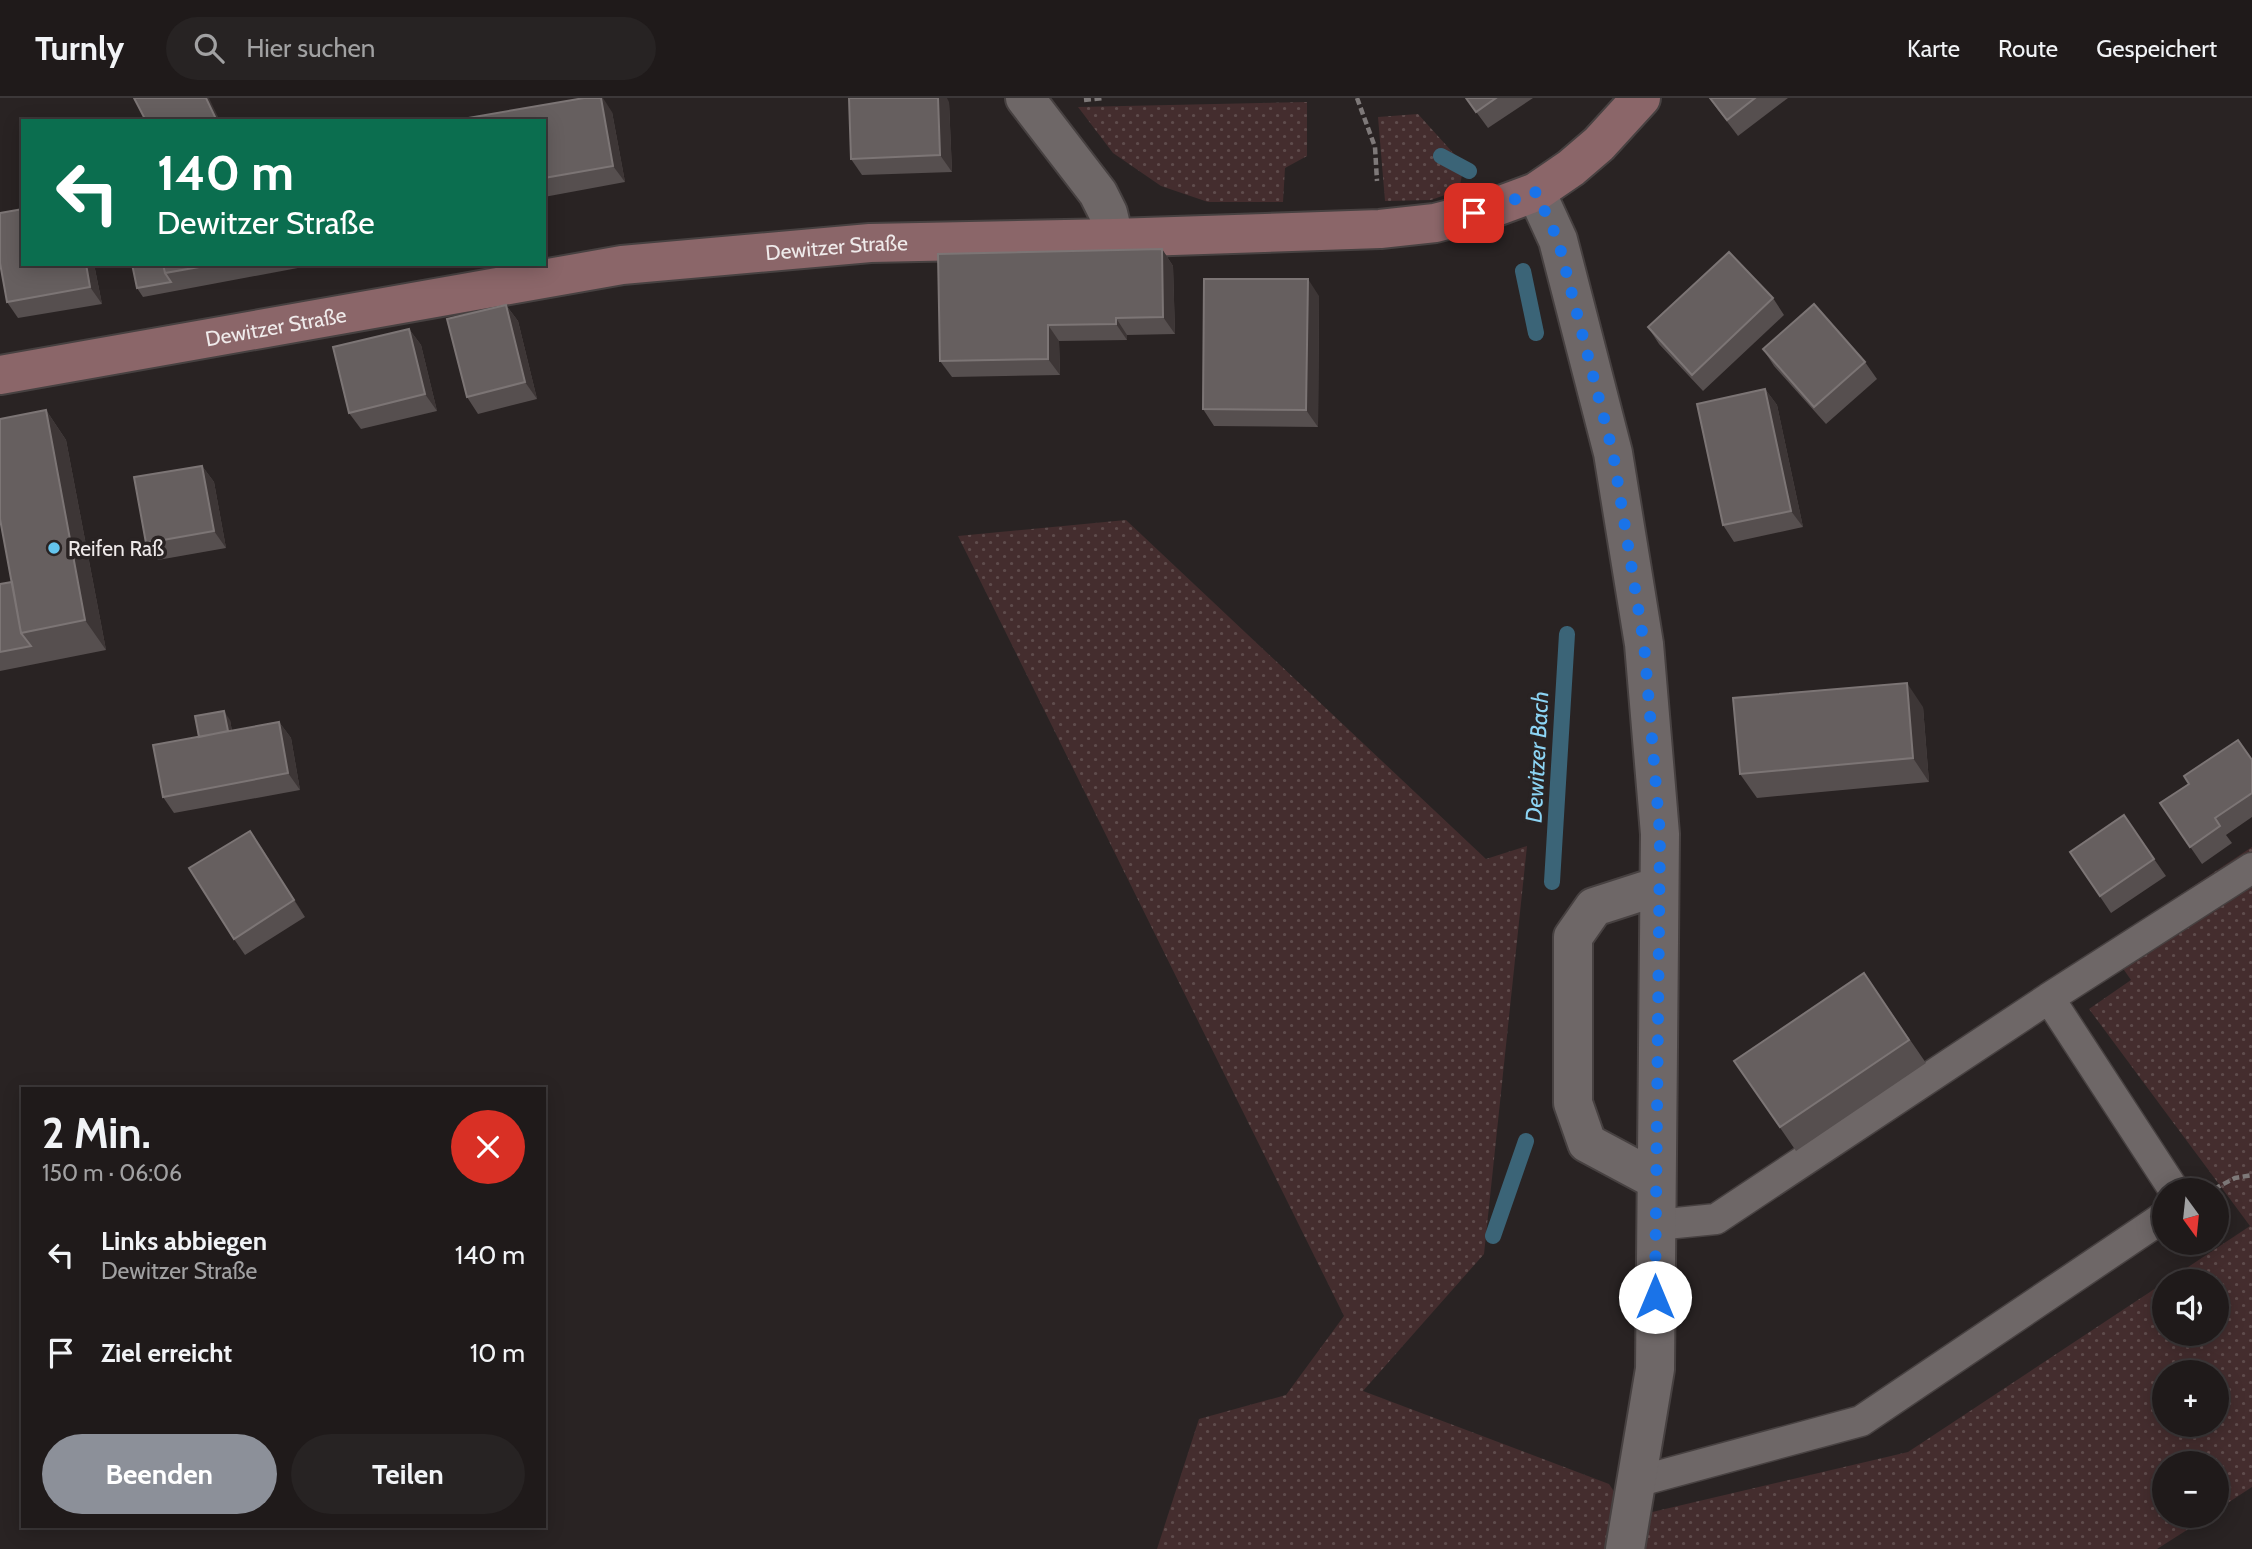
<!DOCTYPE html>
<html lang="de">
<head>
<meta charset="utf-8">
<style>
  body { margin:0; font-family:Cabin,sans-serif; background:#272323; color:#f1f3f6; height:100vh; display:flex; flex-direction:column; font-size:26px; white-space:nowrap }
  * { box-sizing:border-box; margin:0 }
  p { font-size:23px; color:#a1a1a2 }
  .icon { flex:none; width:38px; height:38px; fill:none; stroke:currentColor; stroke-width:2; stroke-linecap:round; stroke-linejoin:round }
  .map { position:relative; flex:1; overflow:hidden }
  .panel { position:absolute; left:21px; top:989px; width:525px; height:441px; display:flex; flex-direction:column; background:#1f1a1a; border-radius:0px; box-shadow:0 4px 18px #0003,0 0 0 2px #3c3839 }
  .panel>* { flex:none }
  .banner { position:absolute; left:21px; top:21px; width:525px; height:147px; border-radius:0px; box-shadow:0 4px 18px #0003,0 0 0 2px #3c3839; background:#0b6e4f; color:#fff; overflow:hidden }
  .needle { width:46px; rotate:165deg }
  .tools { position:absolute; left:2152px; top:1080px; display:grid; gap:14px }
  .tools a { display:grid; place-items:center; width:77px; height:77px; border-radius:50%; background:#1f1a1a; box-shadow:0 4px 18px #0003,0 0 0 2px #3c3839; font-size:35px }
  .pin { position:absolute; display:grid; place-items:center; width:60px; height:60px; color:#fff; margin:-30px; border-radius:14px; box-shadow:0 4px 10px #0006 }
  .me { position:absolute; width:77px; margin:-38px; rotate:0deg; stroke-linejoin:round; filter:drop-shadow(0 0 5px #0008) }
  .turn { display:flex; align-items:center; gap:24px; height:147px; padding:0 21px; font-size:32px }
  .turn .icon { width:91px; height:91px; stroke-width:2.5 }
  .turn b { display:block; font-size:49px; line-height:60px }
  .round { display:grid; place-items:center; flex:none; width:74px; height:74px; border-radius:37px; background:#272323 }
  .head { display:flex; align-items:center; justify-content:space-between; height:119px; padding:0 21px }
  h1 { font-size:42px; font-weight:700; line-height:52px }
  .button { display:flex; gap:14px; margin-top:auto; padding:14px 21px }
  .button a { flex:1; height:80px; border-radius:42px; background:#8c9099; color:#fff; font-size:28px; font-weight:700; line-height:80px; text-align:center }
  .button a+a { background:#272323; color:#f1f3f6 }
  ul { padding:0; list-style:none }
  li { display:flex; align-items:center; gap:21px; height:98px; padding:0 21px }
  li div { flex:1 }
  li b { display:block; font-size:26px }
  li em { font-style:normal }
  header { display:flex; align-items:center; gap:42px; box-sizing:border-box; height:98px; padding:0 35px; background:#1f1a1a; border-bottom:2px solid #3c3839 }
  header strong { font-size:33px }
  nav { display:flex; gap:38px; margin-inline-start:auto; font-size:24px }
  .search { width:490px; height:63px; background:#272323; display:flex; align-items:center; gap:18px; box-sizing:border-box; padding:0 24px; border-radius:38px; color:#a1a1a2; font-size:26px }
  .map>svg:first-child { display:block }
  .grass { fill:url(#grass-dots); fill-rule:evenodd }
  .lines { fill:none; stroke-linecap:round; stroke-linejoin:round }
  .stream { stroke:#3b6477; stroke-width:16 }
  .lane-casing { stroke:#474141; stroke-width:33 }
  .street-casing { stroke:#474141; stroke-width:42 }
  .secondary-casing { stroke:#474141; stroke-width:42 }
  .path { stroke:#7e7979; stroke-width:4.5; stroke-dasharray:7 3.5; stroke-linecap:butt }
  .lane { stroke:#6e6767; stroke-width:30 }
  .street { stroke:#6e6767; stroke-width:38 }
  .secondary { stroke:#8b6669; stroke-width:38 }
  .wall { fill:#564f4f }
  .shaded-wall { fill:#3d3636 }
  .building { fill:#665f5f; stroke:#7c7575; stroke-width:2 }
  .route { stroke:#1a73e8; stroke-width:12; stroke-dasharray:0 21.6 }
  .poi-dot { fill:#64c5ee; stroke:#292323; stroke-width:2.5 }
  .labels { text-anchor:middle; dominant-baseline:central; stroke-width:7; stroke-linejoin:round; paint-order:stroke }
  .street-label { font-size:21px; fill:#efeaea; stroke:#292323 }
  .poi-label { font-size:21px; fill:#efeaea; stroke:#292323; text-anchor:start }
  .water-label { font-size:23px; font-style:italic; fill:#8cd4f4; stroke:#292323 }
</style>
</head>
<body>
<header>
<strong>Turnly</strong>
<div class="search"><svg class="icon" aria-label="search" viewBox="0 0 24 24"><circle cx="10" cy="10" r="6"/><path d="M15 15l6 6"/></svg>Hier suchen</div>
<nav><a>Karte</a><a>Route</a><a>Gespeichert</a></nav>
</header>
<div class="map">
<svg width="2252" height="1451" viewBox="0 0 2252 1451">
  <defs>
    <pattern id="grass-dots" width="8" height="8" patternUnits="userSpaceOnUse" patternTransform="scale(1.75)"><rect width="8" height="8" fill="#442d2e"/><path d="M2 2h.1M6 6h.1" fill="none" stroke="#5f4c4c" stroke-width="1.8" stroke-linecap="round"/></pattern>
  </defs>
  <rect width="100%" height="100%" fill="#292323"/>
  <path class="grass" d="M1307 4V58L1285 70 1283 104H1208L1161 88 1113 55 1078 9Z
    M1418 16 1464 67 1459 92 1431 102 1385 103 1378 19Z
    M1126 422 1486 761 1527 748 1484 1156 1363 1293 1609 1386 1631 1419 1908 1354 2165 1184V1236H2217V1183H2167L2250 1128 2089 911 2131 882 2106 846 2252 749V1389L2217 1412V1365H2165V1418H2209L2157 1451H1157L1199 1321 1286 1297 1344 1218 958 438ZM2165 1274H2217V1326H2165Z"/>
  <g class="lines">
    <path class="stream" d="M1441 58 1469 73
      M1523 173 1536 235
      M1552 784 1567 536
      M1493 1138 1526 1043"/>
    <g class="lane-casing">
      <path id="lane" d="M2049 900 2252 770
        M1656 1127 1716 1121 2049 900 2174 1092
        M1636 1384 1861 1323 2165 1118"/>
    </g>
    <g class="street-casing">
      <path id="street" d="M1025 0 1098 95 1108 115 1114 140
        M1536 94 1558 142 1613 355 1644 546 1660 736 1655 1271 1625 1451
        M1656 1082 1587 1045 1573 1005V839L1594 809 1659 788"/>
    </g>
    <g class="secondary-casing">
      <g id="secondary">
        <path id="s1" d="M0 277 622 167 870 145 1114 140 1380 131 1435 125 1493 110 1536 94 1571 70 1599 46 1641 0"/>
      </g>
    </g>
    <path class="path" d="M1357 0 1375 49 1377 83
      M1084 2 1104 0
      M2214 1091 2235 1080 2252 1077"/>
    <use href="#lane" class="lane"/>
    <use href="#street" class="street"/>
    <use href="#secondary" class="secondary"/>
  </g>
  <path class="wall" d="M1466 0H1533L1488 30Z
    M1709 0H1788L1738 38Z
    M949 4 952 74 862 77 851 61Z
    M612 14 625 84 544 99V23Z
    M1162 151 1173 168 1175 236 1127 237V242L1059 243 1060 277 952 279 940 263Z
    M94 166 102 206 18 220 7 204Z
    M132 166H319L143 199 137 190Z
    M1319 198 1318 329 1214 328 1203 311Z
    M1773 200 1784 217 1703 293 1659 246 1648 229Z
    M506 207 518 223 537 301 478 316 467 299Z
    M409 231 421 247 437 313 361 331 349 315Z
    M1763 251 1865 264 1877 281 1826 326 1774 268Z
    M1765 291 1777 307 1803 429 1734 444 1723 427Z
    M46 312 66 342 106 552 0 573V486L12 484Z
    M202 368 214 384 226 450 158 462 146 445Z
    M1923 609 1929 684 1757 700 1740 676Z
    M230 622 232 633 279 624 291 640 300 692 174 715 163 699Z
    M2252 662V719L2226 737 2232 745 2202 766 2160 705Z
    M2124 718 2166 778 2111 815 2070 754Z
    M261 749 305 819 245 857 234 841Z
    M1864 875 1926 965 1796 1053 1734 963Z"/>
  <path class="shaded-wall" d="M206 0H209L220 23H217Z
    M601 0H603L612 14 625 84 613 68Z
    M938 0H947L949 4 952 74 940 57Z
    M1162 151 1173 168 1175 236 1163 219Z
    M86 166H94L102 206 90 189Z
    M1308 181 1319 198 1318 329 1306 312Z
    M506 207 518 223 537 301 525 284Z
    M1116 220 1127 237V242L1116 226Z
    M1048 227 1059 243 1060 277 1048 261Z
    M409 231 421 247 437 313 425 296Z
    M1765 291 1777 307 1803 429 1791 413Z
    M46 312 66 342 106 552 85 522Z
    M202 368 214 384 226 450 214 433Z
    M1907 585 1923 609 1929 684 1913 660Z
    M224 613 230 622 235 650 229 641Z
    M279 624 291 640 300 692 288 675Z
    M250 733 261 749 305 819 294 802Z"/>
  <path class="building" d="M134 0H206L217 23H146Z
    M584 0H601L613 68 544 80V23H469L468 20Z
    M849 0H938L940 57 851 61Z
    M1466 0H1496L1476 14Z
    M1710 0H1755L1727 22Z
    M23 111V166H86L90 189 7 204 0 165V115Z
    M1162 151 1163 219 1116 220V226L1048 227V261L940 263 938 156Z
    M1729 154 1773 200 1692 277 1648 229Z
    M132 166H163L165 175 171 184 137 190Z
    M163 166H216L165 175Z
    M1204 181H1308L1306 312 1203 311Z
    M1814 206 1865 264 1814 309 1763 251Z
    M506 207 525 284 467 299 447 221Z
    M409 231 425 296 349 315 333 249Z
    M1765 291 1791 413 1723 427 1697 306Z
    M46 312 85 522 21 535 0 421V321Z
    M202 368 214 433 146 445 134 379Z
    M12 484 21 535 31 548 0 554V486Z
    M1907 585 1913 660 1740 676 1733 600Z
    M224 613 228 633 199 639 195 618Z
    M279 624 288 675 163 699 153 647Z
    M2238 642 2252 662V695L2215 720 2220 728 2190 749 2160 705 2189 686 2184 678Z
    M2124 717 2154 761 2100 798 2070 754Z
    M250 733 294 802 234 841 189 770Z
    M1864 875 1909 942 1780 1029 1734 963Z"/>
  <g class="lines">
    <path class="route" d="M1474 115 1536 94 1558 142 1613 355 1644 546 1660 736 1655 1199"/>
  </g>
  <circle class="poi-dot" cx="54" cy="450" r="7"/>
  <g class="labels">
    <g class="street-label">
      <text stroke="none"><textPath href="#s1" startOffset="847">Dewitzer Straße</textPath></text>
      <text stroke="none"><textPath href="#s1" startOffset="280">Dewitzer Straße</textPath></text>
    </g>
    <g class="poi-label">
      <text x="68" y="450">Reifen Raß</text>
    </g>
    <g class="water-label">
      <text transform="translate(1537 659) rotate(-87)">Dewitzer Bach</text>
    </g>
  </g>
</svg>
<div class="tools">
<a><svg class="needle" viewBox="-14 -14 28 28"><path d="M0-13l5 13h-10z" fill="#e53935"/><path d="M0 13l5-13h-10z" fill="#a1a1a2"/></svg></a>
<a><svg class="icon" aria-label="sound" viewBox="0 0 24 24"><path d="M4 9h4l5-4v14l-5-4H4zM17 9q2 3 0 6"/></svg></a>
<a>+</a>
<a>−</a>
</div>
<div class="pin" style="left:1474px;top:115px;background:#d93025"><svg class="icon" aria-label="arrive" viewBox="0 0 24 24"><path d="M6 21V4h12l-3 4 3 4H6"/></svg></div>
<svg class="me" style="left:1655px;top:1199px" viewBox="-20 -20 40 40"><circle r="19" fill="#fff"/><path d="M0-13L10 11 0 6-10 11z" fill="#1a73e8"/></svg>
<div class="banner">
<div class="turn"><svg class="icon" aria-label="left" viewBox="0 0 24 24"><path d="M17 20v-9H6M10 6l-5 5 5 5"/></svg><div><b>140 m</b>Dewitzer Straße</div></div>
</div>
<section class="panel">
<div class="head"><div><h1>2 Min.</h1><p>150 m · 06:06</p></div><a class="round" style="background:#d93025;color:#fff"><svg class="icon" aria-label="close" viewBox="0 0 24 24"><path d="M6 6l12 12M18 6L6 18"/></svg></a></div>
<ul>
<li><svg class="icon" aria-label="left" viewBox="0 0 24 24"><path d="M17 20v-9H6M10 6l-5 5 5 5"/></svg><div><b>Links abbiegen</b><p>Dewitzer Straße</p></div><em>140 m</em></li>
<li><svg class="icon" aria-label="arrive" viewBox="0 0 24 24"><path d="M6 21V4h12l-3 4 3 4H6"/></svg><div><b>Ziel erreicht</b></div><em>10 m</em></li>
</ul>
<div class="button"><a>Beenden</a><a>Teilen</a></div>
</section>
</div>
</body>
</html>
